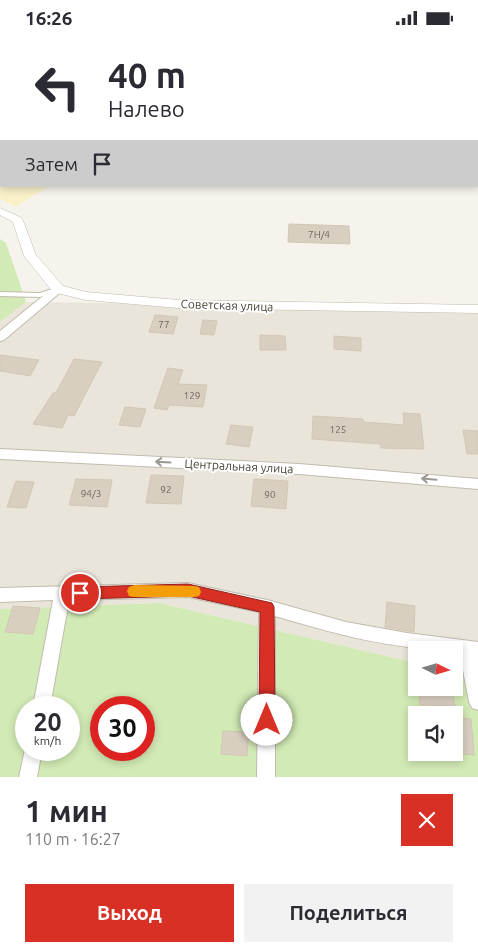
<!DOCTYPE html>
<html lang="ru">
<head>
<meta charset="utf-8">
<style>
  body { margin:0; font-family:Ubuntu,sans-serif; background:#f2f2f3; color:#2b2b33; height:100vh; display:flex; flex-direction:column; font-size:19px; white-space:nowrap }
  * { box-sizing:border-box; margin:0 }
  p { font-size:16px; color:#7c7c81 }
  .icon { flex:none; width:28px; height:28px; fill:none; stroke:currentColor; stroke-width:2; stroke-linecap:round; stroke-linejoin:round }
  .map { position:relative; height:742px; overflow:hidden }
  .drawer { display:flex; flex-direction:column; background:#fff; flex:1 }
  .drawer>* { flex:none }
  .banner { position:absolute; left:0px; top:0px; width:479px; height:152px; box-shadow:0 2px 8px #0003; background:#fff; color:#2b2b33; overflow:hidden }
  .needle { width:32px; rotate:95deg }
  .fabs { position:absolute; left:408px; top:606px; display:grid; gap:10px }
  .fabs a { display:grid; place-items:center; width:55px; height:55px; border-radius:0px; background:#fff; box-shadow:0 2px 8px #0003; font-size:25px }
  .speed { position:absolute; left:15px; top:661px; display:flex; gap:10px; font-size:25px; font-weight:700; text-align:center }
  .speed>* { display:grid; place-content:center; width:65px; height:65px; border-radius:50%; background:#fff; box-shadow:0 2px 8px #0003; line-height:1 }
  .speed small { font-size:12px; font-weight:400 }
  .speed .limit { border:8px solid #d22; background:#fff; color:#111 }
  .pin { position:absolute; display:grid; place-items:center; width:42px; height:42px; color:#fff; margin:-21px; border:2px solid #fff; border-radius:50%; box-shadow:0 1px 5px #0007 }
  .me { position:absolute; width:55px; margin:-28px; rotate:0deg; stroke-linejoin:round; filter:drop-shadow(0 0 4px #0008) }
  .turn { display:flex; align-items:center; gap:18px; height:105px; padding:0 25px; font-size:22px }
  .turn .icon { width:65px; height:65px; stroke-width:2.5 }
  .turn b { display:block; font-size:35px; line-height:42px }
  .then { display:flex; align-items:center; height:48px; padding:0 25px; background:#0003; gap:10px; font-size:19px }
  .round { display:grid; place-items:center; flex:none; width:52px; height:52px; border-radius:0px; background:#f2f2f3 }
  .overview { display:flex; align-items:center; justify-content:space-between; height:85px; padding:0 25px }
  h1 { font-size:30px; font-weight:700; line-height:38px }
  .primary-button { display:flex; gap:10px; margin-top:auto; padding:10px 25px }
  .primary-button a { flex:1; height:58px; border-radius:0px; background:#d93025; color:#fff; font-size:20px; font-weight:700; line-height:58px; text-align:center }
  .primary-button a+a { background:#f2f2f3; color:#2b2b33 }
  .status { display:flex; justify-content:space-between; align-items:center; height:35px; padding:0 25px; background:#fff; direction:ltr }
  .status svg { height:14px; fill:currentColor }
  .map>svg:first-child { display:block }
  .residential { fill:#eae5da }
  .green { fill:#d2eab5; fill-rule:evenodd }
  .sand { fill:#f9efc9 }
  .water { fill:#a9d4f2 }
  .building { fill:#d8cfc1; stroke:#d3c7b4 }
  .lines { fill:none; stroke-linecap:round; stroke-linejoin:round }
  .service-casing { stroke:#c2bbae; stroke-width:2 }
  .minor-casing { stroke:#c2bbae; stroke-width:2 }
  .tertiary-casing { stroke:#c2bbae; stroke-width:1 }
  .service { fill:#fff; fill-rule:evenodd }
  .minor { fill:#fff; fill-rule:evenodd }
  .tertiary { fill:#fff; fill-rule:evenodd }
  .oneway { stroke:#9c9892 }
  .route { fill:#d93025; stroke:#8d1f18 }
  .slow { fill:#f59e0b }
  .labels { text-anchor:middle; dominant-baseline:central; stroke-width:4; stroke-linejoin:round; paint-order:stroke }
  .number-label { font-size:10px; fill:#6e675b }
  .street-label { font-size:12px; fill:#4b4439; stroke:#fff }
</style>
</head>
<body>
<div class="status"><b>16:26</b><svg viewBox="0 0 49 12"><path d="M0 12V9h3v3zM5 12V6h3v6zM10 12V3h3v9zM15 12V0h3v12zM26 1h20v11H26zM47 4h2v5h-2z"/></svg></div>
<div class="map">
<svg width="478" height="742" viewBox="0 0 478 742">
  <rect width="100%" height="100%" fill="#f6f3ec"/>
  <path class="residential" d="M26 267 478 273V636L454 633V615H416V628L159 568 0 574V287Z"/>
  <path class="green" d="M89 0H478V52V1H88Z
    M0 204 6 208 26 267 0 287Z
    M159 568 416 628V652H454V633L478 636V742H0V574ZM26 672H69V715H26ZM101 672H144V715H101ZM416 680H454V718H416Z"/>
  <path class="sand" d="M1 134V151H49L16 172 0 164Z"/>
  <path class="water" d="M0 0H84L1 1 0 135Z"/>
  <path class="building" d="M289 189 349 191 350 209 288 207Z
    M155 280 178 282 173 299 149 297Z
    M203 285 217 286 214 300 200 299Z
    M260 300 285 301 286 315H260Z
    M334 301 361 303V316L334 314Z
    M0 320 39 325 30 341 0 336Z
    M74 324 102 327 74 381 68 380 62 393 33 389 53 358H56Z
    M168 333 183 335 178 349 207 350 203 372 169 370 167 375 154 373Z
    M125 372 146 374 140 392 119 390Z
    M403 378 420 379 424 414 381 413 380 409 312 404 313 381 363 384V387L404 390Z
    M231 390 253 392 249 412 226 409Z
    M463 395 478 396V419H467Z
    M151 440 184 441 181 469 146 468Z
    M76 444 112 445 107 472 69 470Z
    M254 444 288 446 286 474 251 471Z
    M16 446 34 447 26 473 7 472Z
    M387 567 415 571 414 597 385 592Z
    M13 571 40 573 33 599 5 597Z
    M419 652H452L456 680H433L432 670H420Z
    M454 682 471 684 474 720 454 718Z
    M223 696 249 697 247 721 221 719Z"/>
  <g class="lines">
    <g class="service-casing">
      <path id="service" d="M55 253 58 255 57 256 40 262 0 261V257L40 258Z"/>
    </g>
    <g class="minor-casing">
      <path id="minor" d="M58 251 63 254 62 256 4 305 0 306V296L54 252Z
        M0 414 299 429 478 444V454L299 439 0 424Z
        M188 548 267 565 346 587 407 598 478 607V675L472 673 469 667 460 619 454 618V615C392 615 333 598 275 581V742H257L259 577 188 562 69 565 50 672H33L53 565 0 567V553Z
        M26 710V715H42L37 742H19Z"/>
    </g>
    <g class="tertiary-casing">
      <path id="tertiary" d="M0 173 22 183 36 220 63 251 86 257 179 265 478 270V278L179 273 86 265 53 257 24 221 13 187 0 180Z"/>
    </g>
    <use href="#service" class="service"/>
    <use href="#minor" class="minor"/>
    <use href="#tertiary" class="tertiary"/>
  </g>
  <defs><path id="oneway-shaft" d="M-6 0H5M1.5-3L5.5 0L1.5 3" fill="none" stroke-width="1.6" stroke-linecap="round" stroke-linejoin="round" transform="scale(1.25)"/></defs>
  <g class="oneway">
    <use href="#oneway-shaft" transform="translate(163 427) rotate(-177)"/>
    <use href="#oneway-shaft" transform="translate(429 444) rotate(-175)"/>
  </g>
  <path class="route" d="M188 549 272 568 274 572 275 685 272 691 267 693 261 691 259 685 260 577 188 561 80 564 75 562 73 558 75 553 80 552Z"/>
  <path class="slow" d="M134 550 194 551 199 552 201 557 199 561 194 562H134L129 561 127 556 129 552Z"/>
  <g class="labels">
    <g class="number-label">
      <text x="319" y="199">7Н/4</text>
      <text x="164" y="289">77</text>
      <text x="192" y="360">129</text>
      <text x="338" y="394">125</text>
      <text x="166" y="454">92</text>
      <text x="91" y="458">94/3</text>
      <text x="270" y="459">90</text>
    </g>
    <g class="street-label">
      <text transform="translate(227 270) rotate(2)">Советская улица</text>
      <text transform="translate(239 431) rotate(3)">Центральная улица</text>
    </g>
  </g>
</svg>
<div class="fabs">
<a><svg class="needle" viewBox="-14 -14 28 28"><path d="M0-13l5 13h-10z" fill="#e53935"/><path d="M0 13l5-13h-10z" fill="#7c7c81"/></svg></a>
<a><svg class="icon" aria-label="sound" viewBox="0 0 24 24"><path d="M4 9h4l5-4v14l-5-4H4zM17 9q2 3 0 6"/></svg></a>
</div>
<div class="speed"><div>20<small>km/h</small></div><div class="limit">30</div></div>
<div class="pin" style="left:80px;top:558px;background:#d93025"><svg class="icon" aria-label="arrive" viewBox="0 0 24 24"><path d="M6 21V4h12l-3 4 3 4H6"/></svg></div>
<svg class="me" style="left:267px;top:685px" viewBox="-20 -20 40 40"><circle r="19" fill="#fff"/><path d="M0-13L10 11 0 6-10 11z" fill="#d93025"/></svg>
<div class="banner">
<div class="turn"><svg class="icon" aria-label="left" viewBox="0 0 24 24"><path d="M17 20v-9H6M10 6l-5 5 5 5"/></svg><div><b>40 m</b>Налево</div></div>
<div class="then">Затем<svg class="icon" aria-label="arrive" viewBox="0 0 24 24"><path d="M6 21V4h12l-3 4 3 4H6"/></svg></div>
</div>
</div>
<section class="drawer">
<div class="overview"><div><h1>1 мин</h1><p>110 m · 16:27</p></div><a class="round" style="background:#d93025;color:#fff"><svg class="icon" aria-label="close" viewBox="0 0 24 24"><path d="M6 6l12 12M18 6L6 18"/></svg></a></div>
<div class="primary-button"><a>Выход</a><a>Поделиться</a></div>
</section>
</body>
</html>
